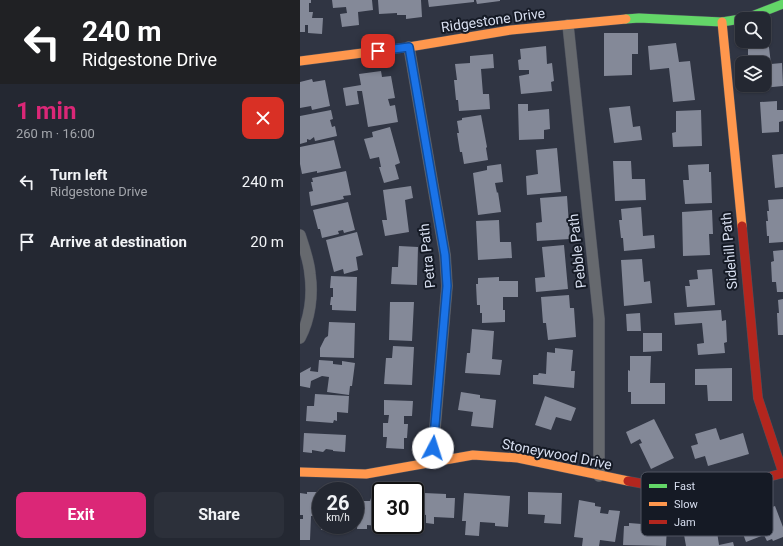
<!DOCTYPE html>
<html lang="en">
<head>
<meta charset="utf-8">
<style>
  body { margin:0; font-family:Roboto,sans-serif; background:#2c303a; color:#f1f3f6; height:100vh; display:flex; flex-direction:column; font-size:15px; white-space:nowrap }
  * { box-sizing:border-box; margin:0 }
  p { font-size:13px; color:#a3a6ac }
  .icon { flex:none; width:22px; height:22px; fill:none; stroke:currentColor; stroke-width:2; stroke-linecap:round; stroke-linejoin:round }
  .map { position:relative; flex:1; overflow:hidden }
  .side { display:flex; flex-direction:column; background:#242832; width:300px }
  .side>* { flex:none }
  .top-card { background:#202124; color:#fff; overflow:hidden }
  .controls { position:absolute; left:435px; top:12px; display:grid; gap:8px }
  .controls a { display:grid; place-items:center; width:36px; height:36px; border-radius:8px; background:#242832; box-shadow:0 1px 3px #0004,0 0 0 1px #41444d; font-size:20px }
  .speed { position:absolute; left:12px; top:482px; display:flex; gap:8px; font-size:20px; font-weight:700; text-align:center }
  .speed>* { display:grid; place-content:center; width:52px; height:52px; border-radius:50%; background:#242832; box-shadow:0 1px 3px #0004,0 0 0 1px #41444d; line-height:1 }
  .speed small { font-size:10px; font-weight:400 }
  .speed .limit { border:2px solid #111; border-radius:6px; background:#fff; color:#111 }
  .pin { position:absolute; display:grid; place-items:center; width:34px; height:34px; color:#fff; margin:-17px; border-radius:8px; box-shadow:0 2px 6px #0006 }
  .me { position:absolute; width:44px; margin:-22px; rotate:5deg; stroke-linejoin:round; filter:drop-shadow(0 0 3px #0008) }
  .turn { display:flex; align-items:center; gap:14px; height:84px; padding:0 16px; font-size:18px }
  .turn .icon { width:52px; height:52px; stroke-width:2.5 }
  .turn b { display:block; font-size:28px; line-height:34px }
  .round { display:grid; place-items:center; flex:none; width:42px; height:42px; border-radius:8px; background:#2c303a }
  .summary { display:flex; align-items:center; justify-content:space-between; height:68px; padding:0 16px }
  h1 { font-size:24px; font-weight:700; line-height:30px; color:#db2777 }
  .action { display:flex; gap:8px; margin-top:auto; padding:8px 16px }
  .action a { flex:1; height:46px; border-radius:8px; background:#db2777; color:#fff; font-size:16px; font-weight:700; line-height:46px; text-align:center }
  .action a+a { background:#2c303a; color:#f1f3f6 }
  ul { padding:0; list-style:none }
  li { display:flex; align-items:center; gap:12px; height:60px; padding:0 16px }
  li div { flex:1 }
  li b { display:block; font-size:15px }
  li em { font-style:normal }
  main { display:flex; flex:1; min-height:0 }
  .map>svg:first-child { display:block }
  .building { fill:#848998 }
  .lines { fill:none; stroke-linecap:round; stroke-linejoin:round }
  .street-casing { stroke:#4d515d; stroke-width:12 }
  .fast-casing { stroke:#4d515d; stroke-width:10 }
  .slow-casing { stroke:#4d515d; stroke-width:10 }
  .jam-casing { stroke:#4d515d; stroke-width:10 }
  .street { stroke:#66696e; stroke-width:11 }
  .fast { stroke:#63d668; stroke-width:9 }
  .slow { stroke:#ff974d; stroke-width:9 }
  .jam { stroke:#b3261e; stroke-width:9 }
  .route-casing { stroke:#114b97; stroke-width:10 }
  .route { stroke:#1a73e8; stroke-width:7 }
  .labels { text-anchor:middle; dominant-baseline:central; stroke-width:4; stroke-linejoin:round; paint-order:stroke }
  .street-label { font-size:14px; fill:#d8dff0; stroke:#151a25 }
  .key { fill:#151a25; stroke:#505562; stroke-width:1 }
  .key-label { font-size:11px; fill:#d8dff0 }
</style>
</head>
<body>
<main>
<section class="side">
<div class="top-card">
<div class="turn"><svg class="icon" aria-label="left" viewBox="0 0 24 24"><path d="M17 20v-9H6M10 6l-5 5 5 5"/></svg><div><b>240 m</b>Ridgestone Drive</div></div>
</div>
<div class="summary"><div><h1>1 min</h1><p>260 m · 16:00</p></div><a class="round" style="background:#d93025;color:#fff"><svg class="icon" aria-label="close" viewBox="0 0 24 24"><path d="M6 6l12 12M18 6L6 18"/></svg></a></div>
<ul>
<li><svg class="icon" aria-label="left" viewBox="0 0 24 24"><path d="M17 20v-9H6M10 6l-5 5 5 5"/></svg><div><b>Turn left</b><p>Ridgestone Drive</p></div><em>240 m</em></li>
<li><svg class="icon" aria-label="arrive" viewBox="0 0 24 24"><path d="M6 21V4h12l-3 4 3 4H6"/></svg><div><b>Arrive at destination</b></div><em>20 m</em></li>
</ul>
<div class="action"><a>Exit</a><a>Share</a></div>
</section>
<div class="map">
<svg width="483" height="546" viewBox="0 0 483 546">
  <rect width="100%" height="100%" fill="#303543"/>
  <path class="building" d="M0 0H11V3H9V12H13L12 18H23L22 34 8 33V25H5V32H0Z
    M32 0H72L73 10 58 12 59 25 42 27 40 14 47 13 46 7 33 8Z
    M78 0H121L122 17 106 19V15H97V13L79 14Z
    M128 0H174V2L129 7Z
    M176 0H200V1L177 4Z
    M304 33H338V54H332V75L304 76Z
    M464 39H468L471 64 482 63 483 86 451 89V85H464V63H448V41H464Z
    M376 43 379 62 390 61 395 100 373 102 369 68 350 70 348 46Z
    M246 46 247 64 252 63 254 81 251 82 252 91 221 94 219 76 229 74V70H219L218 60 221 59 220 49Z
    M193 54 194 68 181 69 183 94H189L190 109 159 111 158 100H156L154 80H157L155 64 170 63V56Z
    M81 71 82 77 91 76 95 98 88 99 90 106 95 105 98 122 68 127 62 91H57L59 104 46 106 43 88 61 85 59 74Z
    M12 79 13 82 25 80 30 106 12 110 11 106 0 108V82Z
    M477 101V110H483V121L479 122V132L462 133 460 102Z
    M218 104H228V111L249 109 250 129 244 130V139L219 140Z
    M330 106 333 127 340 126 342 140 314 143 309 108Z
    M31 110 33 119 30 120 32 127 35 126 37 136 15 141 14 137 10 140 7 139V142L0 144V116Z
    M401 110 402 146 373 147 372 133 376 132V111Z
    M181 115 187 147 186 148 188 160 164 164 162 152H160L157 133H159L157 121 162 120V118Z
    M90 127 100 163 95 165 99 179 84 183 79 167H81L79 157 70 159 64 139 73 137 72 132Z
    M34 140 41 168 17 173V171L2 174 0 164V147Z
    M257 148 261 192 227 195 226 176 238 174 236 150Z
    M483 154V187L475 188 472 155Z
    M313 161H331L332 179H345L346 200 315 201Z
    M201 164 203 182 195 183 197 193 198 192 201 212 178 215 173 173 187 170V166Z
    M409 164V172H411L412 203 385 204 383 180H389L388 165Z
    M46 171 51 195 43 196 44 199 11 206 9 192 13 191 11 182H13L12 178Z
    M111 186 113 198 105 200 109 232 85 236 82 220H87L83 190Z
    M267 196 270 239 237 241 236 223 242 222 240 198Z
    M483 199V242L469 243V236H467L466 221H468L467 211H469L468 200Z
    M48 202 55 230 44 233 43 230 38 231 39 234 22 238 20 229H18L13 210Z
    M341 207 343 236 354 235 355 248 324 251 323 238H321L319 220H322L321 209Z
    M412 210 413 234H409L410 255 383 256 382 212Z
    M199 220 200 242H211L212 258 178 260 176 221Z
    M57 232 63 255 56 257 58 270 44 274 43 269 34 272 26 240Z
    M264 245 268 289 236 292 235 278 245 277 242 247Z
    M99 246 118 247 117 285 91 284 92 267H98Z
    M483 250V292H477L476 282H472L471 262 474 261 473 251Z
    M342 259 344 282 350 281 352 303 324 306 321 260Z
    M412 269 415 305 387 307 385 286H390L389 280 398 279 397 270Z
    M31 276 57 277 56 311 32 310V305H30L31 297H33V288H30Z
    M199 277V281H218V297H203V310H205V322L182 323V313H180V305H177L176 284H178V278Z
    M269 295 270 308H274L276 337 248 340 246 323H243L241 297Z
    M483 299V335H478L477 313H479L478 300Z
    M90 302H114L112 341 89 340Z
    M421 310 422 321 426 320 427 342 424 343 425 353 398 355 397 344 404 343 402 323 375 325 374 313Z
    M340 313 341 331H327L326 314Z
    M29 322 55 323 54 358 20 357V348L25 338 28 336Z
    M172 329 194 331 192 359 202 360 200 375 165 373 167 353H170Z
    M343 333H362V351L343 352Z
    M93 346 114 347 112 385 84 384 86 358H92Z
    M255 348 273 350 271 371H275L274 388 233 384V375H238L239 373 246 374 247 352 255 353Z
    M330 356H351L350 383H365V404H331V392H328V370L330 371Z
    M19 360 33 361V364L42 365V361L55 363 52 386H50L49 395 27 392 29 377 22 376 11 381 10 388 0 386V373L11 367 10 371 18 372Z
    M432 368V401H408L407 385H395V369Z
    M161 392 180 395V398L196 400 193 428 171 426 173 412 158 410Z
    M15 394 49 396 48 413 37 412V421L34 420 33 423 6 421 7 406H14Z
    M245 396 276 408 271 421 256 417 251 430 235 425Z
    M84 400 113 401 112 416H104V424H108L107 438H104V449L86 448 87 437H83V423H88L89 415H84Z
    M354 419 374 458 351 469 339 444 342 443 340 439 331 444 326 432Z
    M416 428 420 440 443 433 449 454 408 466 405 456 395 459 391 446 398 444 395 434Z
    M4 433 46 435 45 452 33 451V450L26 449 23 452 12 450V453L3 452Z
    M7 492H21V516H11L10 540H0V519H3V515H0V493L7 494Z
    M228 492 262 493 261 524 244 523 245 515 228 514Z
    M124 493 146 494V498H155L154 518 134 517V524L126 523V515L115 513V496H124Z
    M164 493 210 496 208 527 195 526V523L180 522 179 536 165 535 166 521H162Z
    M71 498 81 499V525H102V528L67 525V529H57L59 501H70Z
    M279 500 295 503V506L301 507 300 513 308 514 309 510 320 511 315 542 300 540 299 546H282L283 538 274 537Z
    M475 506 483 527V537L473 541 472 539 467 541 464 535 446 542 438 520Z
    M329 523 367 526 366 546 323 545 324 526H329Z
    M21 525H42L41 531 21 530Z
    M416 525 419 545 433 542 434 546H386L383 529 391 528 392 532 408 529V527Z"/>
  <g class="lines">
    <g class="street-casing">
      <path id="street" d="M268 25 299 319V476
        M109 47 145 255 147 286 132 463
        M0 235C4 247 9 261 10 274 13 295 10 319 0 338"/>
    </g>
    <g class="fast-casing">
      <path id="fast" d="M326 19 339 18 422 22 447 18 483 4"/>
    </g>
    <g class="slow-casing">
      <path id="slow" d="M422 22 442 226
        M0 61 109 47 211 30 326 19
        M0 472 66 474 173 455 218 458 328 481"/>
    </g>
    <g class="jam-casing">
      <path id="jam" d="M442 226 458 398 483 473
        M328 481 388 492 423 489 483 473"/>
    </g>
    <use href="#street" class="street"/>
    <use href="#fast" class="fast"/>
    <use href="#slow" class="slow"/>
    <use href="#jam" class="jam"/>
  </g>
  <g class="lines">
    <g class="route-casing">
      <path id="route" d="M78 51 109 47 145 255 147 286 133 448"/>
    </g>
    <use href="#route" class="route"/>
  </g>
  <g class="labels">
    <g class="street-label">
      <text transform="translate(193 20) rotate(-8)">Ridgestone Drive</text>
      <text transform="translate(277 251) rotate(-96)">Pebble Path</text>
      <text transform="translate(429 251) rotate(-95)">Sidehill Path</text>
      <text transform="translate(127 256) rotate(-96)">Petra Path</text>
      <text transform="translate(257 454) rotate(11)">Stoneywood Drive</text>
    </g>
  </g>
  <rect x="341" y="472" width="132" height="64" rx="6" class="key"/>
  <rect x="349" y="484" width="18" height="4" fill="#63d668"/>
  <rect x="349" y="502" width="18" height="4" fill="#ff974d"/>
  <rect x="349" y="520" width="18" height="4" fill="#b3261e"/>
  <g class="key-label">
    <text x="374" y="490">Fast</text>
    <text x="374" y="508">Slow</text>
    <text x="374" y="526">Jam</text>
  </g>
</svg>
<div class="controls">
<a><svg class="icon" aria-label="search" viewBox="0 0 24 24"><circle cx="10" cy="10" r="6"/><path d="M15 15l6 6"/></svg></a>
<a><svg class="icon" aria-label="layers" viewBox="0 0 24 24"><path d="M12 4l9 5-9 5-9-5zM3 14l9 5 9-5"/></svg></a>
</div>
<div class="speed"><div>26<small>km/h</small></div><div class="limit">30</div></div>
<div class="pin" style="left:78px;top:51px;background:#d93025"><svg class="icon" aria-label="arrive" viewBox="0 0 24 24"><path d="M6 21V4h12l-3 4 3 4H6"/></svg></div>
<svg class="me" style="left:133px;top:448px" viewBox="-20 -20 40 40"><circle r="19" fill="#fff"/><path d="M0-13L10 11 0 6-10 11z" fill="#1a73e8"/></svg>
</div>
</main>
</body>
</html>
